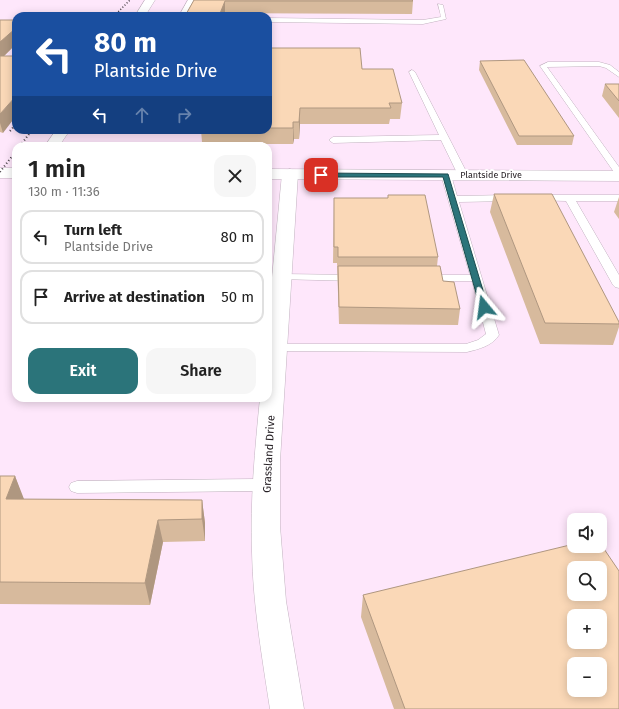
<!DOCTYPE html>
<html lang="en">
<head>
<meta charset="utf-8">
<style>
  body { margin:0; font-family:"Fira Sans",sans-serif; background:#f6f6f6; color:#222; height:100vh; display:flex; flex-direction:column; font-size:15px; white-space:nowrap }
  * { box-sizing:border-box; margin:0 }
  p { font-size:13px; color:#767676 }
  .icon { flex:none; width:22px; height:22px; fill:none; stroke:currentColor; stroke-width:2; stroke-linecap:round; stroke-linejoin:round }
  .map { position:relative; flex:1; overflow:hidden }
  .drawer { position:absolute; left:12px; top:142px; width:260px; height:260px; display:flex; flex-direction:column; background:#fff; border-radius:12px; box-shadow:0 2px 10px #0003 }
  .drawer>* { flex:none }
  .hud { position:absolute; left:12px; top:12px; width:260px; height:122px; border-radius:12px; box-shadow:0 2px 10px #0003; background:#1a4fa0; color:#fff; overflow:hidden }
  .buttons { position:absolute; left:567px; top:513px; display:grid; gap:8px }
  .buttons a { display:grid; place-items:center; width:40px; height:40px; border-radius:8px; background:#fff; box-shadow:0 2px 10px #0003; font-size:20px }
  .pin { position:absolute; display:grid; place-items:center; width:34px; height:34px; color:#fff; margin:-17px; border-radius:8px; box-shadow:0 2px 6px #0006 }
  .me { position:absolute; width:44px; margin:-22px; rotate:344deg; stroke-linejoin:round; filter:drop-shadow(0 0 3px #0008) }
  .turn { display:flex; align-items:center; gap:14px; height:84px; padding:0 16px; font-size:18px }
  .turn .icon { width:52px; height:52px; stroke-width:2.5 }
  .turn b { display:block; font-size:28px; line-height:34px }
  .lanes { display:flex; align-items:center; height:38px; padding:0 16px; background:#0003; justify-content:center; gap:20px; direction:ltr }
  .lanes .off { opacity:.35 }
  .round { display:grid; place-items:center; flex:none; width:42px; height:42px; border-radius:12px; background:#f6f6f6 }
  .headline { display:flex; align-items:center; justify-content:space-between; height:68px; padding:0 16px }
  h1 { font-size:24px; font-weight:600; line-height:30px }
  .primary-button { display:flex; gap:8px; margin-top:auto; padding:8px 16px }
  .primary-button a { flex:1; height:46px; border-radius:12px; background:#2b747a; color:#fff; font-size:16px; font-weight:600; line-height:46px; text-align:center }
  .primary-button a+a { background:#f6f6f6; color:#222 }
  ul { padding:0; list-style:none }
  li { display:flex; align-items:center; gap:12px; height:54px; margin:0 8px 6px; padding:0 8px; border:2px solid #e0e0e0; border-radius:12px }
  li div { flex:1 }
  li b { display:block; font-size:15px }
  li em { font-style:normal }
  .map>svg:first-child { display:block }
  .built { fill:#fee7fb; fill-rule:evenodd }
  .lines { fill:none; stroke-linecap:round; stroke-linejoin:round }
  .lane-casing { stroke:#c2b2c0; stroke-width:1 }
  .street-casing { stroke:#c2b2c0; stroke-width:1 }
  .secondary-casing { stroke:#c2b2c0; stroke-width:1 }
  .lane { fill:#fff; fill-rule:evenodd }
  .street { fill:#fff; fill-rule:evenodd }
  .secondary { fill:#fff; fill-rule:evenodd }
  .rail-far1 { stroke:#413b40; stroke-width:1.5; stroke-dasharray:1 2; stroke-linecap:butt }
  .rail { stroke:#413b40; stroke-width:2; stroke-dasharray:1 2.5; stroke-linecap:butt }
  .wall { fill:#d7ba9d }
  .shaded-wall { fill:#af9780 }
  .building { fill:#fad8b7; stroke:#af9780; fill-rule:evenodd }
  .route { fill:#2b747a; stroke:#1c4b4f }
  .labels { text-anchor:middle; dominant-baseline:central; stroke-width:4; stroke-linejoin:round; paint-order:stroke }
  .far-street-label { font-size:9px; fill:#262025; stroke:#fff }
  .street-label { font-size:11px; fill:#262025; stroke:#fff }
</style>
</head>
<body>
<div class="map">
<svg width="619" height="709" viewBox="0 0 619 709">
  <rect width="100%" height="100%" fill="#fdf3fc"/>
  <path class="built" d="M0 0H619V709H0ZM16 16H268V130H16ZM16 146H268V398H16ZM574 520H600V546H574ZM574 568H600V594H574ZM574 616H600V642H574ZM574 664H600V690H574Z"/>
  <g class="lines">
    <g class="lane-casing">
      <path id="lane" d="M188 0H194L185 16H179Z
        M438 4 443 5 446 19 423 24 268 22V18L423 20 441 17Z
        M548 62H599L610 65 619 72V77L606 68 599 66 547 67 619 167V176L616 175 540 66Z
        M412 70 415 72 468 175 466 177H460L458 175 441 140 333 143 329 140 333 137 439 135 409 72Z
        M446 172 451 175 457 196 509 195 514 198 509 201 459 202 499 335C492 346 479 349 467 352L271 351 270 348 271 345 276 344H466L478 340 486 334 472 281H425L421 280 419 278 421 276 425 275H470L441 175Z
        M537 195H619V201H576L619 275V288L615 287 613 285 566 201 534 200 532 198 534 196Z
        M281 274 356 275 360 276 362 278 360 280 356 281 277 279 275 277 277 275Z
        M266 479 272 481 274 485 272 489 266 491 77 493 71 491 69 487 71 483 77 481Z"/>
    </g>
    <g class="street-casing">
      <path id="street" d="M145 0H155L145 16H135Z
        M56 130H70L59 146H45Z
        M290 169 295 171 298 174 280 461V526L286 601 304 709H270C262 657 253 605 252 552 250 501 255 449 260 398H268V319L282 174 285 171Z"/>
    </g>
    <g class="secondary-casing">
      <path id="secondary" d="M0 168H16V178H0Z
        M268 169 619 171V181L268 179Z"/>
    </g>
    <use href="#lane" class="lane"/>
    <use href="#street" class="street"/>
    <use href="#secondary" class="secondary"/>
    <path class="rail-far1" d="M114 16 130 0"/>
    <path class="rail" d="M10 131 16 124
      M20 146 32 130
      M0 172 16 151"/>
  </g>
  <path class="wall" d="M194 0 413 1 412 14 225 13 224 16H172H185Z
    M0 20H16V44L4 56 3 133 0 132Z
    M268 48 362 69 402 103 400 119H390L389 124H300L299 139H294L293 144H263V142H202L201 130H268Z
    M480 61 574 136 572 145H517L479 70Z
    M605 84H619V118L602 96Z
    M494 194 619 322V327L613 345 540 344 490 212Z
    M388 195 438 257 437 266 443 281 460 309 458 325 339 324 337 263H333L334 198H388Z
    M619 197V219L614 212Z
    M0 476H15L23 499 202 500 205 523V541L163 542 150 605 0 604Z
    M363 595 619 709H394L361 617Z"/>
  <path class="shaded-wall" d="M225 1V13L224 16H219Z
    M16 28V44L0 60V42Z
    M16 96V116L3 133 0 123V114Z
    M300 108V124L299 139V122Z
    M293 122 294 139 293 144Z
    M15 476 24 499 14 522 6 499Z
    M202 500 205 523V541L202 519Z
    M158 520 163 542 150 605 145 583Z"/>
  <path class="building" d="M194 0H412L413 1H225L219 16H172H185Z
    M0 20H16V28L0 42Z
    M268 48H360L362 69H393L402 103H389L391 108H300L299 122H293V128H268Z
    M0 56H16V96L0 114Z
    M524 60 574 136H519L480 61Z
    M605 84H619V101Z
    M494 194H552L619 322V324L545 323Z
    M388 195H425L438 257H338V247H334V198H388Z
    M338 266H440L443 281 454 282 460 309 339 307Z
    M0 476H15L6 499 202 500V519L158 520 145 583 0 582Z
    M600 543 619 571V709H405L363 595 574 544V546H600ZM574 568H600V594H574ZM574 616H600V642H574ZM574 664H600V690H574Z"/>
  <path class="route" d="M319 173 448 174 488 307 487 309H484L480 307 443 177H321L318 175Z"/>
  <g class="labels">
    <g class="far-street-label">
      <text x="491" y="175">Plantside Drive</text>
    </g>
    <g class="street-label">
      <text transform="translate(269 454) rotate(-87)">Grassland Drive</text>
    </g>
  </g>
</svg>
<div class="buttons">
<a><svg class="icon" aria-label="sound" viewBox="0 0 24 24"><path d="M4 9h4l5-4v14l-5-4H4zM17 9q2 3 0 6"/></svg></a>
<a><svg class="icon" aria-label="search" viewBox="0 0 24 24"><circle cx="10" cy="10" r="6"/><path d="M15 15l6 6"/></svg></a>
<a>+</a>
<a>−</a>
</div>
<div class="pin" style="left:321px;top:175px;background:#d93025"><svg class="icon" aria-label="arrive" viewBox="0 0 24 24"><path d="M6 21V4h12l-3 4 3 4H6"/></svg></div>
<svg class="me" style="left:484px;top:307px" viewBox="-20 -20 40 40"><path d="M0-17L14 15 0 8-14 15z" fill="#2b747a" stroke="#fff" stroke-width="4"/></svg>
<div class="hud">
<div class="turn"><svg class="icon" aria-label="left" viewBox="0 0 24 24"><path d="M17 20v-9H6M10 6l-5 5 5 5"/></svg><div><b>80 m</b>Plantside Drive</div></div>
<div class="lanes"><svg class="icon" aria-label="left" viewBox="0 0 24 24"><path d="M17 20v-9H6M10 6l-5 5 5 5"/></svg><svg class="icon off" aria-label="ahead" viewBox="0 0 24 24"><path d="M12 20V5M6 11l6-6 6 6"/></svg><svg class="icon off" aria-label="right" viewBox="0 0 24 24"><path d="M7 20v-9h11M14 6l5 5-5 5"/></svg></div>
</div>
<section class="drawer">
<div class="headline"><div><h1>1 min</h1><p>130 m · 11:36</p></div><a class="round"><svg class="icon" aria-label="close" viewBox="0 0 24 24"><path d="M6 6l12 12M18 6L6 18"/></svg></a></div>
<ul>
<li><svg class="icon" aria-label="left" viewBox="0 0 24 24"><path d="M17 20v-9H6M10 6l-5 5 5 5"/></svg><div><b>Turn left</b><p>Plantside Drive</p></div><em>80 m</em></li>
<li><svg class="icon" aria-label="arrive" viewBox="0 0 24 24"><path d="M6 21V4h12l-3 4 3 4H6"/></svg><div><b>Arrive at destination</b></div><em>50 m</em></li>
</ul>
<div class="primary-button"><a>Exit</a><a>Share</a></div>
</section>
</div>
</body>
</html>
